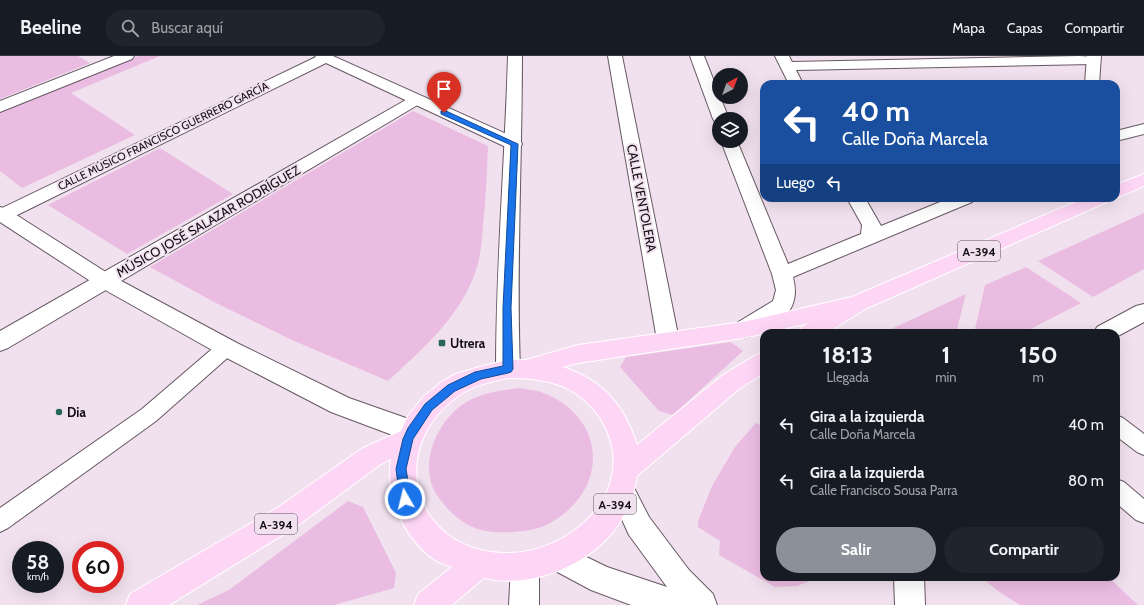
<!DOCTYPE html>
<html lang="es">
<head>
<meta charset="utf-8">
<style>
  body { margin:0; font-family:Cabin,sans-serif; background:#20242c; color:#f1f3f6; height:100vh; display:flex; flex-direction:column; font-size:15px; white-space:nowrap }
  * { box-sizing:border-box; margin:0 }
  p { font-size:13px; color:#9ea1a6 }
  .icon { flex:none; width:22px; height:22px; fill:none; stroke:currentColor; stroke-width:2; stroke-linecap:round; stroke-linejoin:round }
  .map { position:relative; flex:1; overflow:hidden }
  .sheet { position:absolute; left:760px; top:273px; width:360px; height:252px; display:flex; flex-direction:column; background:#171b24; border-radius:12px; box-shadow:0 4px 16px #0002 }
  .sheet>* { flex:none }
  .banner { position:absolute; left:760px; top:24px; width:360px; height:122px; border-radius:12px; box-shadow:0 4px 16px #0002; background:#1a4fa0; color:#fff; overflow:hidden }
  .needle { width:26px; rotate:41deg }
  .controls { position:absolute; left:712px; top:12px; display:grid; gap:8px }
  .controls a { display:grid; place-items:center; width:36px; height:36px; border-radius:50%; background:#171b24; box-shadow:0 4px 16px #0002; font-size:20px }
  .speed { position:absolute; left:12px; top:485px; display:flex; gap:8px; font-size:20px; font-weight:700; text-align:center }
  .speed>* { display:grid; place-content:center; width:52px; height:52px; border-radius:50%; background:#171b24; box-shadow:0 4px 16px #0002; line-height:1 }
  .speed small { font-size:10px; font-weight:400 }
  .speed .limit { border:6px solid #d22; background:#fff; color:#111 }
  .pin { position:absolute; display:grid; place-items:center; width:34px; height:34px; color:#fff; margin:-41px -17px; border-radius:50% 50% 50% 0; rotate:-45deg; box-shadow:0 0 4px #0007 }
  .pin .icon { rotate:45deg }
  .me { position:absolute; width:44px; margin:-22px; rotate:352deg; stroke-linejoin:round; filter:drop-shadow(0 0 3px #0008) }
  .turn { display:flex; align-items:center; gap:14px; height:84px; padding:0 16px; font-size:18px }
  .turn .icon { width:52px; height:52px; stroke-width:2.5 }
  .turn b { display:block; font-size:28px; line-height:34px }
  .then { display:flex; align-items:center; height:38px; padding:0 16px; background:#0003; gap:8px; font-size:15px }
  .eta { display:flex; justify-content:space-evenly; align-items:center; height:68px; text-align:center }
  .eta b { font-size:24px; font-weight:800; line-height:28px }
  .button { display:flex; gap:8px; margin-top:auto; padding:8px 16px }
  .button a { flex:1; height:46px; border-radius:24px; background:#8c9099; color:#fff; font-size:16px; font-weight:800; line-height:46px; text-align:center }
  .button a+a { background:#20242c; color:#f1f3f6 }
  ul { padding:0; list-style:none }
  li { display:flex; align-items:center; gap:12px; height:56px; padding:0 16px }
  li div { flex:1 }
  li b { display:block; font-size:15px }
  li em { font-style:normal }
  header { display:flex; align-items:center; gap:24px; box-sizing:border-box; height:56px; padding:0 20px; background:#171b24; border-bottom:1px solid #363941 }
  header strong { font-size:19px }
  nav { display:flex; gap:22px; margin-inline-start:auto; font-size:14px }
  .search { width:280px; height:36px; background:#20242c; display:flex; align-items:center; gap:10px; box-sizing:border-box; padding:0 14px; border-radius:22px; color:#9ea1a6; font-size:15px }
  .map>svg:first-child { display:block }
  .green { fill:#ebbce2 }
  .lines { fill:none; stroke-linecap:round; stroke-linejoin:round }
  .service-casing { stroke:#665863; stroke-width:2 }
  .pedestrian-casing { stroke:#665863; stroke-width:2 }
  .minor-casing { stroke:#665863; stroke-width:2 }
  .tertiary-casing { stroke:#665863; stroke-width:2 }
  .primary-casing { stroke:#fff; stroke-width:2 }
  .service { fill:#fff; fill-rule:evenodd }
  .pedestrian { fill:#fff; fill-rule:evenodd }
  .minor { fill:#fff; fill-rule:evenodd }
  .tertiary { fill:#fff; fill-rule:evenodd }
  .primary { fill:#fdd6f5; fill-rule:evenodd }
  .route { fill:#1a73e8; stroke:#114b97 }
  .poi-dot { fill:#276755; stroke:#f1e1ee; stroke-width:1.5 }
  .labels { text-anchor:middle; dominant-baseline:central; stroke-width:4; stroke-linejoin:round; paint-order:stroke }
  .far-street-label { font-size:11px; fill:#150f13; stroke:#f1e1ee }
  .shield { fill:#f1e1ee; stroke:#574e55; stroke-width:1 }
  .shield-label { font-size:12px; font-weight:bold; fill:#150f13 }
  .street-label { font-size:13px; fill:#150f13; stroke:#f1e1ee }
  .poi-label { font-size:13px; font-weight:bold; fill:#150f13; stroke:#f1e1ee; text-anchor:start }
</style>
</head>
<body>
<header>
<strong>Beeline</strong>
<div class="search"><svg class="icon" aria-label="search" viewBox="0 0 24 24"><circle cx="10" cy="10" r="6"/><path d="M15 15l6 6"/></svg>Buscar aquí</div>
<nav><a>Mapa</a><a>Capas</a><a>Compartir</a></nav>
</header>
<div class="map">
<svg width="1144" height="549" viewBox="0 0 1144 549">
  <rect width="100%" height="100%" fill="#f1e1ee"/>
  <path class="green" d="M0 0H78L90 7 0 43Z
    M138 0H160L71 37 135 79 22 132 0 115V56Z
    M413 55 488 90C487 116 486 142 483 169 482 183 481 198 477 211 463 258 423 293 388 325L292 284 214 246 150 211Z
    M160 92 233 138 127 198 48 149Z
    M1144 157V213L1093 241 1038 205Z
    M1026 211 1081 247 1023 277H974L985 229Z
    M966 238 956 277H883Z
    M731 286 743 295 673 359 659 355 620 311 626 301Z
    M520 332C528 334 539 334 546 338 605 363 609 430 555 464 543 473 527 475 512 476 499 477 482 476 470 470 464 467 458 462 453 458 447 453 444 448 439 442 437 439 434 435 433 432 420 400 441 359 470 344 486 336 502 334 520 332Z
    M756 367 764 371V521H819L797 530 775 531 719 499 720 485 698 471V465L712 430 735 391Z
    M348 445 363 451 396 517 394 532 334 549H197L229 534Z
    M981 521H1108L1138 549H1020L998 535Z"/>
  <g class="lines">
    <g class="service-casing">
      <path id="service" d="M226 285 233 287 235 292 233 297 156 365 8 472 0 476V452L142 353 219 287Z
        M1116 359 1123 362 1144 378V399L1137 396 1116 380Z
        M1116 423 1124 426 1144 443V467L1136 464 1116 447Z"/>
    </g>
    <g class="pedestrian-casing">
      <path id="pedestrian" d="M114 0H134L132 3 0 56V45Z
        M416 39 421 41 424 44 421 47 8 292 0 295V275L411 41Z"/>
    </g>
    <g class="minor-casing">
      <path id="minor" d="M315 0H333L520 84 522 88 520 92 514 93 508 92 326 7 7 164 0 166V153L316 1Z
        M608 0H622L679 284 676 290 668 293 660 290 657 284Z
        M690 0H704L729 63H719V67L715 66 713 63Z
        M775 0H789L792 6 1079 0 1098 1 1100 4 1098 7 1093 8 796 14 803 28H789Z
        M721 85H737L788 208 861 178 862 169 847 142H865L881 170 950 142H975L972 146 793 221C796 234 796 243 790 254L751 280 743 282 735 280 732 274 735 268 773 245 776 234 772 218Z
        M1144 248V266L1116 281V277H1094L1097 271 1136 250Z
        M525 496 535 500 539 510V549H509L511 510 515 500Z
        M894 521H924L925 549H895Z"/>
    </g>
    <g class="tertiary-casing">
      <path id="tertiary" d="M508 0H522C522 104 516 209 520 313L516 319 508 322 500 319 496 313C496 209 505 104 508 0Z
        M1087 0H1101L1099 28H1085Z
        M1144 68V78L1116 85V75Z
        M0 151 7 153 112 220 237 287 349 342 420 367 423 375 420 383 411 386 331 356 221 299 98 230 0 166Z
        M622 423 631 426 649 461 689 514 713 538 717 549H631L591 534 548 511 544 501 548 491 558 487 607 511 667 531 629 479 609 435 613 426Z"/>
    </g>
    <g class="primary-casing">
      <path id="primary" d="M1144 118V130L1116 142V129Z
        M1085 142H1110L1107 146 865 253 827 277H799L802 271 809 267 743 282 578 307 563 311C604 325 624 349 637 389L723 319 756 299 764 296V317L739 333 637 420C634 440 625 460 613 476 584 511 529 533 484 522L452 549H414L418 538 452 511C447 509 440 507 435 504 405 483 384 440 391 403L381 408 297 470 169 549H126L130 538 277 452 363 392 401 375 408 360 423 341 443 325 456 318 479 311 508 304H526L578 289 743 266 852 241ZM508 322C524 322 541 323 556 328 575 334 592 348 602 365 642 434 570 500 502 497 410 492 386 389 460 339 474 329 491 326 508 322Z"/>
    </g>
    <use href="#service" class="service"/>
    <use href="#pedestrian" class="pedestrian"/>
    <use href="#minor" class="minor"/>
    <use href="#tertiary" class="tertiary"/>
    <use href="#primary" class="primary"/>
  </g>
  <path class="route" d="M441 55H446L518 88 511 252 513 313 511 316 508 317 481 323 455 335 432 354 413 383 406 413 411 443 409 447 405 448 401 447 400 443 396 413 403 383 408 372 425 348 448 329 475 316 503 310V252L511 89 441 58Z"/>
  <g class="poi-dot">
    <rect x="438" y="283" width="8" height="8" rx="2"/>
    <circle cx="59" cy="356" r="4"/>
  </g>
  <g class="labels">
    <g class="far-street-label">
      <text transform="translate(163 80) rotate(-26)">CALLE MÚSICO FRANCISCO GUERRERO GARCÍA</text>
    </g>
    <g class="shield">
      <rect x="958" y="185" width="42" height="20" rx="3"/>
      <rect x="594" y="438" width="42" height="20" rx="3"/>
      <rect x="255" y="458" width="42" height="20" rx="3"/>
    </g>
    <g class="shield-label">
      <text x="979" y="195">A-394</text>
      <text x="615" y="448">A-394</text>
      <text x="276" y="468">A-394</text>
    </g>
    <g class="street-label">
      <text transform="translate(642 142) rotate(79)">CALLE VENTOLERA</text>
      <text transform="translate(208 165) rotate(-30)">MÚSICO JOSÉ SALAZAR RODRÍGUEZ</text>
    </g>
    <g class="poi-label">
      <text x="450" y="287">Utrera</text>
      <text x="67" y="356">Dia</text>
    </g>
  </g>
</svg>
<div class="controls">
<a><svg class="needle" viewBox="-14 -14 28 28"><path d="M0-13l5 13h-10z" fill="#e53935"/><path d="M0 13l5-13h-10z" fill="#9ea1a6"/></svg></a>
<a><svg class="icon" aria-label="layers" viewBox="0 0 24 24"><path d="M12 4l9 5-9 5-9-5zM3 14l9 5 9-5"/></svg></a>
</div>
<div class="speed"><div>58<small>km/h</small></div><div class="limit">60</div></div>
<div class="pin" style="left:444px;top:57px;background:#d93025"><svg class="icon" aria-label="arrive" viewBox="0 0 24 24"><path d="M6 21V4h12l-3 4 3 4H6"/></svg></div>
<svg class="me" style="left:405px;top:443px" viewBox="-20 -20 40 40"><circle r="17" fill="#1a73e8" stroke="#fff" stroke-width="3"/><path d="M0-11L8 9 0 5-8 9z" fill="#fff"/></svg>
<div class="banner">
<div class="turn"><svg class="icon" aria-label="left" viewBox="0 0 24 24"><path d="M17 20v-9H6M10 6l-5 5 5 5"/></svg><div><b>40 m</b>Calle Doña Marcela</div></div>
<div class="then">Luego<svg class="icon" aria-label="left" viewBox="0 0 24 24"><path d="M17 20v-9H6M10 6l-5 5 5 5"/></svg></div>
</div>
<section class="sheet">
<div class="eta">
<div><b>18:13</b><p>Llegada</p></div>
<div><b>1</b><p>min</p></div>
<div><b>150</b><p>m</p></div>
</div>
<ul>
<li><svg class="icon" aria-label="left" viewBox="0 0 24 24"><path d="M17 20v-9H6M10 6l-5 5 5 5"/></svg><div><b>Gira a la izquierda</b><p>Calle Doña Marcela</p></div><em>40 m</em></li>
<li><svg class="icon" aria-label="left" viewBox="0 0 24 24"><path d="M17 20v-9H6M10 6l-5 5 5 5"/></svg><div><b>Gira a la izquierda</b><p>Calle Francisco Sousa Parra</p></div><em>80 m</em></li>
</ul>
<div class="button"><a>Salir</a><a>Compartir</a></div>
</section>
</div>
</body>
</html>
